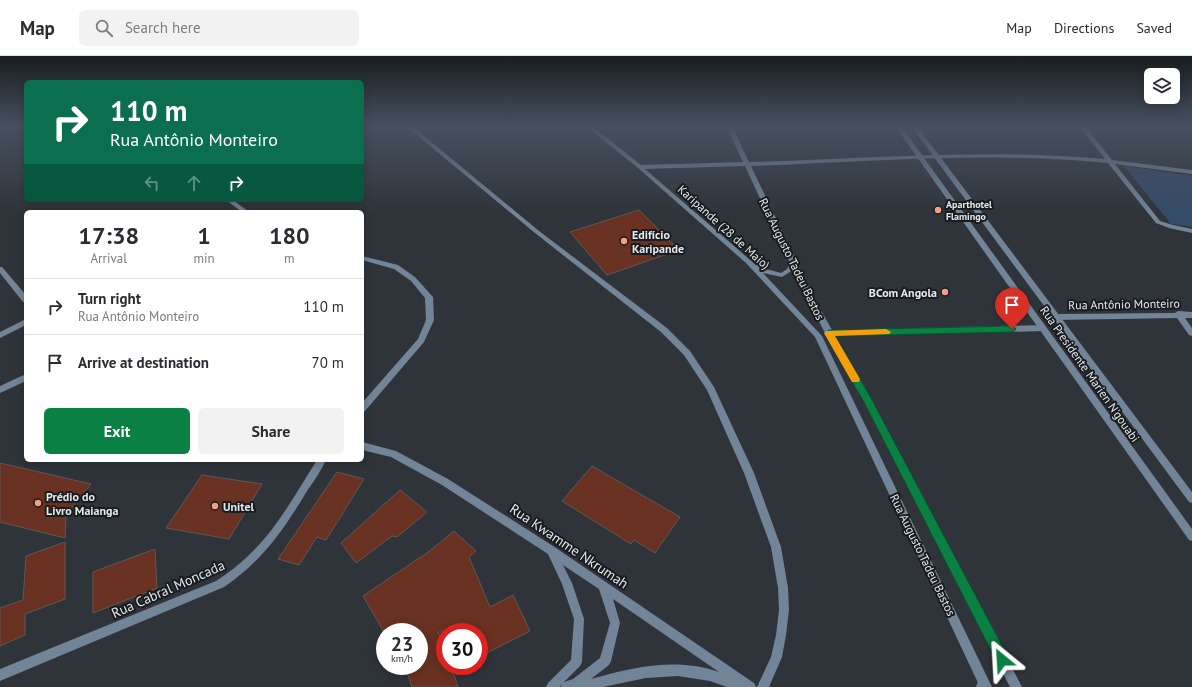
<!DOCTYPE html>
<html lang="en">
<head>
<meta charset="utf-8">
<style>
  body { margin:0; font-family:"PT Sans",sans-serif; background:#f2f2f3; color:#2b2b33; height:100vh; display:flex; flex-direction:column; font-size:15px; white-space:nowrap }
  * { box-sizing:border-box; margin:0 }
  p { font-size:13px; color:#7c7c81 }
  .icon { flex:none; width:22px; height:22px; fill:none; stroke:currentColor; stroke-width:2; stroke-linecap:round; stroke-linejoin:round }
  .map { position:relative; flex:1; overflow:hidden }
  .side { position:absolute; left:24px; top:154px; width:340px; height:252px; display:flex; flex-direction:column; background:#fff; border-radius:6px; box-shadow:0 2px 10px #0003 }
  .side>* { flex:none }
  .banner { position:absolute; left:24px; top:24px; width:340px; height:122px; border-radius:6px; box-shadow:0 2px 10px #0003; background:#0b6e4f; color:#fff; overflow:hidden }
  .tools { position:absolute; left:1144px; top:12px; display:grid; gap:8px }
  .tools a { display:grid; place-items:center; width:36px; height:36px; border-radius:6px; background:#fff; box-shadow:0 2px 10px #0003; font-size:20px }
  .speed { position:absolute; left:376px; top:567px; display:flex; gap:8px; font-size:20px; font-weight:700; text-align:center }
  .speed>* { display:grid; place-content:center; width:52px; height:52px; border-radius:50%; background:#fff; box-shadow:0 2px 10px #0003; line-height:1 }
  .speed small { font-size:10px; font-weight:400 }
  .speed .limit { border:6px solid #d22; background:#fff; color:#111 }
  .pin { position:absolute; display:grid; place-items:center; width:34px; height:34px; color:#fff; margin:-41px -17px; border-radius:50% 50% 50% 0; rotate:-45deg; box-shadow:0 0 4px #0007 }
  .pin .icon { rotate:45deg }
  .me { position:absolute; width:44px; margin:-22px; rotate:333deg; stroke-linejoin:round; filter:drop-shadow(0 0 3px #0008) }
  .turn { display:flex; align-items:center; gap:14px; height:84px; padding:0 20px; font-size:18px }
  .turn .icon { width:52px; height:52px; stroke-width:2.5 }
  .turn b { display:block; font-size:28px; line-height:34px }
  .lanes { display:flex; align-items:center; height:38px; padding:0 20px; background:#0003; justify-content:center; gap:20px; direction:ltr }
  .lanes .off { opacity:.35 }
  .eta { display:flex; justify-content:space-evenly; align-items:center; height:68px; text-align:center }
  .eta b { font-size:24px; font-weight:600; line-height:28px }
  .cta { display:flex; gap:8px; margin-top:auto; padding:8px 20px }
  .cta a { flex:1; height:46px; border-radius:6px; background:#0b8043; color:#fff; font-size:16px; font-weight:600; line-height:46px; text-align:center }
  .cta a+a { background:#f2f2f3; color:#2b2b33 }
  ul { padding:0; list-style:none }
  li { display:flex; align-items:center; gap:12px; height:56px; padding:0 20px; border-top:1px solid #e1e1e2 }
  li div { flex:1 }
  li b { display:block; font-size:15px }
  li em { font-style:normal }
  header { display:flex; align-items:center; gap:24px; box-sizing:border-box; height:56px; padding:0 20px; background:#fff; border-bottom:1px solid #e1e1e2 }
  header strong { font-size:19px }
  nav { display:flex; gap:22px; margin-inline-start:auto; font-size:14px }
  .search { width:280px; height:36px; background:#f2f2f3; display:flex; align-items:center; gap:10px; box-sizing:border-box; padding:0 14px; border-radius:6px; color:#7c7c81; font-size:15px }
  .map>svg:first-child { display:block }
  .green { fill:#344c67 }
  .building { fill:#683121; stroke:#605855 }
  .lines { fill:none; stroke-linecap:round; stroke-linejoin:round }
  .minor { fill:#728498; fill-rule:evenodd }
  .tertiary { fill:#728498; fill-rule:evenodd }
  .route { fill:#0b8043; stroke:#07532c }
  .slow { fill:#f59e0b }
  .poi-dot { fill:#f39f86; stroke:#191c1e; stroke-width:1.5 }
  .labels { text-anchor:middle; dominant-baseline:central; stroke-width:4; stroke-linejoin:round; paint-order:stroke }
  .far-poi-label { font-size:10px; font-weight:bold; fill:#e5e8ec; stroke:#191c1e; text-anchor:start }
  .street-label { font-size:12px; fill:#e5e8ec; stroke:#191c1e }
  .poi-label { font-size:12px; font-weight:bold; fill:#e5e8ec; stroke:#191c1e; text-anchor:start }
  .near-street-label { font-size:14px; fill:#e5e8ec; stroke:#191c1e }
</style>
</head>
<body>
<header>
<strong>Map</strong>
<div class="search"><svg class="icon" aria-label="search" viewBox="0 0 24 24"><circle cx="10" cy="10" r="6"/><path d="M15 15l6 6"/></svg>Search here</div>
<nav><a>Map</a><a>Directions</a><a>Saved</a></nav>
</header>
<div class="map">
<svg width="1192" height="631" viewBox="0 0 1192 631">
  <rect width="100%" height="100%" fill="#2f343a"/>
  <path class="green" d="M1124 110 1192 120V171L1171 168Z"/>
  <path class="building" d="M639 154 679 194 607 219 570 176Z
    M0 407 91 428 66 459 65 482 0 466Z
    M592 410 680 461 655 497 634 484 631 488 562 445Z
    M337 416 364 423 326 484 317 481 299 509 278 503Z
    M202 419 262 428 229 483 166 472Z
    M400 434 427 456 397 481 392 480 356 507 341 487Z
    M454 475 476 495 469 501 490 551 513 539 530 575 479 601V576H438L445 595V610H451L458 631H412L406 613 413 610H419V576H384L363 540 431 494Z
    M65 486V543L25 558V579L0 590V552L23 544 26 500Z
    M155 493 157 532 93 557V516Z"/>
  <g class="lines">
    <path class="minor" d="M406 70H412L539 175 667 272 690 295 714 331 754 417 781 491 788 532 789 554 786 579 782 601 769 631H757L771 601 776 579 779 554 778 532 771 491 744 417 707 334 684 299 661 276 535 177Z
      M586 70H592L641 109 743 106 726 70H732L749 106C867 103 987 92 1105 103L1079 70H1085L1112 104 1192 114V118L1115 108 1160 165 1173 169 1192 173V177L1169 172 1156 167 1108 107C990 95 869 106 751 110L814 242 832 274 1043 269 1047 272 1043 275 835 280 872 345 1022 631H1010L864 346 825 277 793 214 782 221 763 217 822 280 992 631H980L815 281 746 207 638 112ZM745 110 790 207 787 213 781 217 766 213 759 209H756L645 113Z
      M226 144H233L249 156H242Z
      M362 200 398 209 415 221 433 241 434 264 424 286 365 355 362 356V347L418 283 426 264 425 242 411 225 394 213 362 204Z
      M1178 255 1192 256V262H1185L1192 272V280L1189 279 1177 262 1056 264 1052 261 1056 258 1175 257Z
      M26 263V269L0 282V276Z
      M26 318V325L0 337V330Z
      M317 404H326C321 415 314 425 307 435 283 475 262 505 224 531L0 625V613L216 525C228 517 239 509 248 500 277 473 296 437 317 404Z"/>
    <path class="tertiary" d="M895 70H901L1192 473V485L1189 484Z
      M911 70H917L1192 436V447L1189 446Z
      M0 211H2L26 239V246H23L0 217Z
      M362 386 396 395 448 423 556 492 754 627 756 631H727L710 625 678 620 646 622 603 631H561L562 628 560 631H546L548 627 571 604 574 563 562 528 548 498 442 429 391 401 362 394ZM563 509 599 533 610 567 600 602 573 623 564 626 580 610 582 606 584 563 572 527ZM613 543 719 616C677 601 633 611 591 623L609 609 611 605 620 567Z
      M983 620 987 622 989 626 988 631H976L979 622Z"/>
  </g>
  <linearGradient id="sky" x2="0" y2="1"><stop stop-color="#1a1d20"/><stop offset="0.44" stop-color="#475060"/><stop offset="1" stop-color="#475060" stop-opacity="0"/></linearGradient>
  <rect width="1192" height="158" fill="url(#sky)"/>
  <path class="route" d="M1012 270 1016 273 1012 276 835 280 871 342 1007 599 1009 604 1007 608 1002 610 998 608 864 346 824 277 829 274Z"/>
  <path class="slow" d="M886 273 891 276 889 278 835 280 860 323 859 326H852L824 277 826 275Z"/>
  <g class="poi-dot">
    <circle cx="938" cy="154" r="4"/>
    <circle cx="624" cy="185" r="4"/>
    <circle cx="945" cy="236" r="4"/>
    <circle cx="38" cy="447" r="4"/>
    <circle cx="215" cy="450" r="4"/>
  </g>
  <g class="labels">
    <g class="far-poi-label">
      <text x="946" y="148">Aparthotel<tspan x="946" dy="12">Flamingo</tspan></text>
    </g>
    <g class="street-label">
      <text transform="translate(724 171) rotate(42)">Karipande (28 de Maio)</text>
      <text transform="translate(792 203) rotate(64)">Rua Augusto Tadeu Bastos</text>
      <text transform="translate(1124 248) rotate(-1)">Rua Antônio Monteiro</text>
      <text transform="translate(1090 318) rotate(55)">Rua Presidente Marien N'gouabi</text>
      <text transform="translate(923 499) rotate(64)">Rua Augusto Tadeu Bastos</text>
    </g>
    <g class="poi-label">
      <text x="632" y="178">Edifício<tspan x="632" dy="14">Karipande</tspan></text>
      <text x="937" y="236" text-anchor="end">BCom Angola</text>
      <text x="46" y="440">Prédio do<tspan x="46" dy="14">Livro Maianga</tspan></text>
      <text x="223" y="450">Unitel</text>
    </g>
    <g class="near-street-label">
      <text transform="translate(569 490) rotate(34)">Rua Kwamme Nkrumah</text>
      <text transform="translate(168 533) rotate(-24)">Rua Cabral Moncada</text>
    </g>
  </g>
</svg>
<div class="tools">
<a><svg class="icon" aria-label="layers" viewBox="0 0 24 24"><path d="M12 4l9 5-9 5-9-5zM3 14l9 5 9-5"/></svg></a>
</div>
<div class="speed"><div>23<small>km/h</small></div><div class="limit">30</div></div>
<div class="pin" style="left:1012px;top:273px;background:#d93025"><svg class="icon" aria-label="arrive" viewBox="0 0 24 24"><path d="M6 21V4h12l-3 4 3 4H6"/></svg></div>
<svg class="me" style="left:1002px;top:604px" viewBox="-20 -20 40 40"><path d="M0-17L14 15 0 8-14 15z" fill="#0b8043" stroke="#fff" stroke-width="4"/></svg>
<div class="banner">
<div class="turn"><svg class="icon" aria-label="right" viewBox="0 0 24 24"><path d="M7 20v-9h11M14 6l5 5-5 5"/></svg><div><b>110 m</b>Rua Antônio Monteiro</div></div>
<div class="lanes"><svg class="icon off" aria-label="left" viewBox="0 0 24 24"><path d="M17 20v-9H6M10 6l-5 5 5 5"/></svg><svg class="icon off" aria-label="ahead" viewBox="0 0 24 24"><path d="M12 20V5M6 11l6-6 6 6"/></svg><svg class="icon" aria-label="right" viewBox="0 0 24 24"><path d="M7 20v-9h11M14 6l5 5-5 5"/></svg></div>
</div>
<section class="side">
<div class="eta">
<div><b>17:38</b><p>Arrival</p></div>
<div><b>1</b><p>min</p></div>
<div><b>180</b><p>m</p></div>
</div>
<ul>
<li><svg class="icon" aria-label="right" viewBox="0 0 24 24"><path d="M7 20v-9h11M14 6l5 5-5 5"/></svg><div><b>Turn right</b><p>Rua Antônio Monteiro</p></div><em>110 m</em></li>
<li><svg class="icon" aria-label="arrive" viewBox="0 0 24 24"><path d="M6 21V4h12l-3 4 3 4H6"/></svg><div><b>Arrive at destination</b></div><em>70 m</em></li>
</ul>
<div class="cta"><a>Exit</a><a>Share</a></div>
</section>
</div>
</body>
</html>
